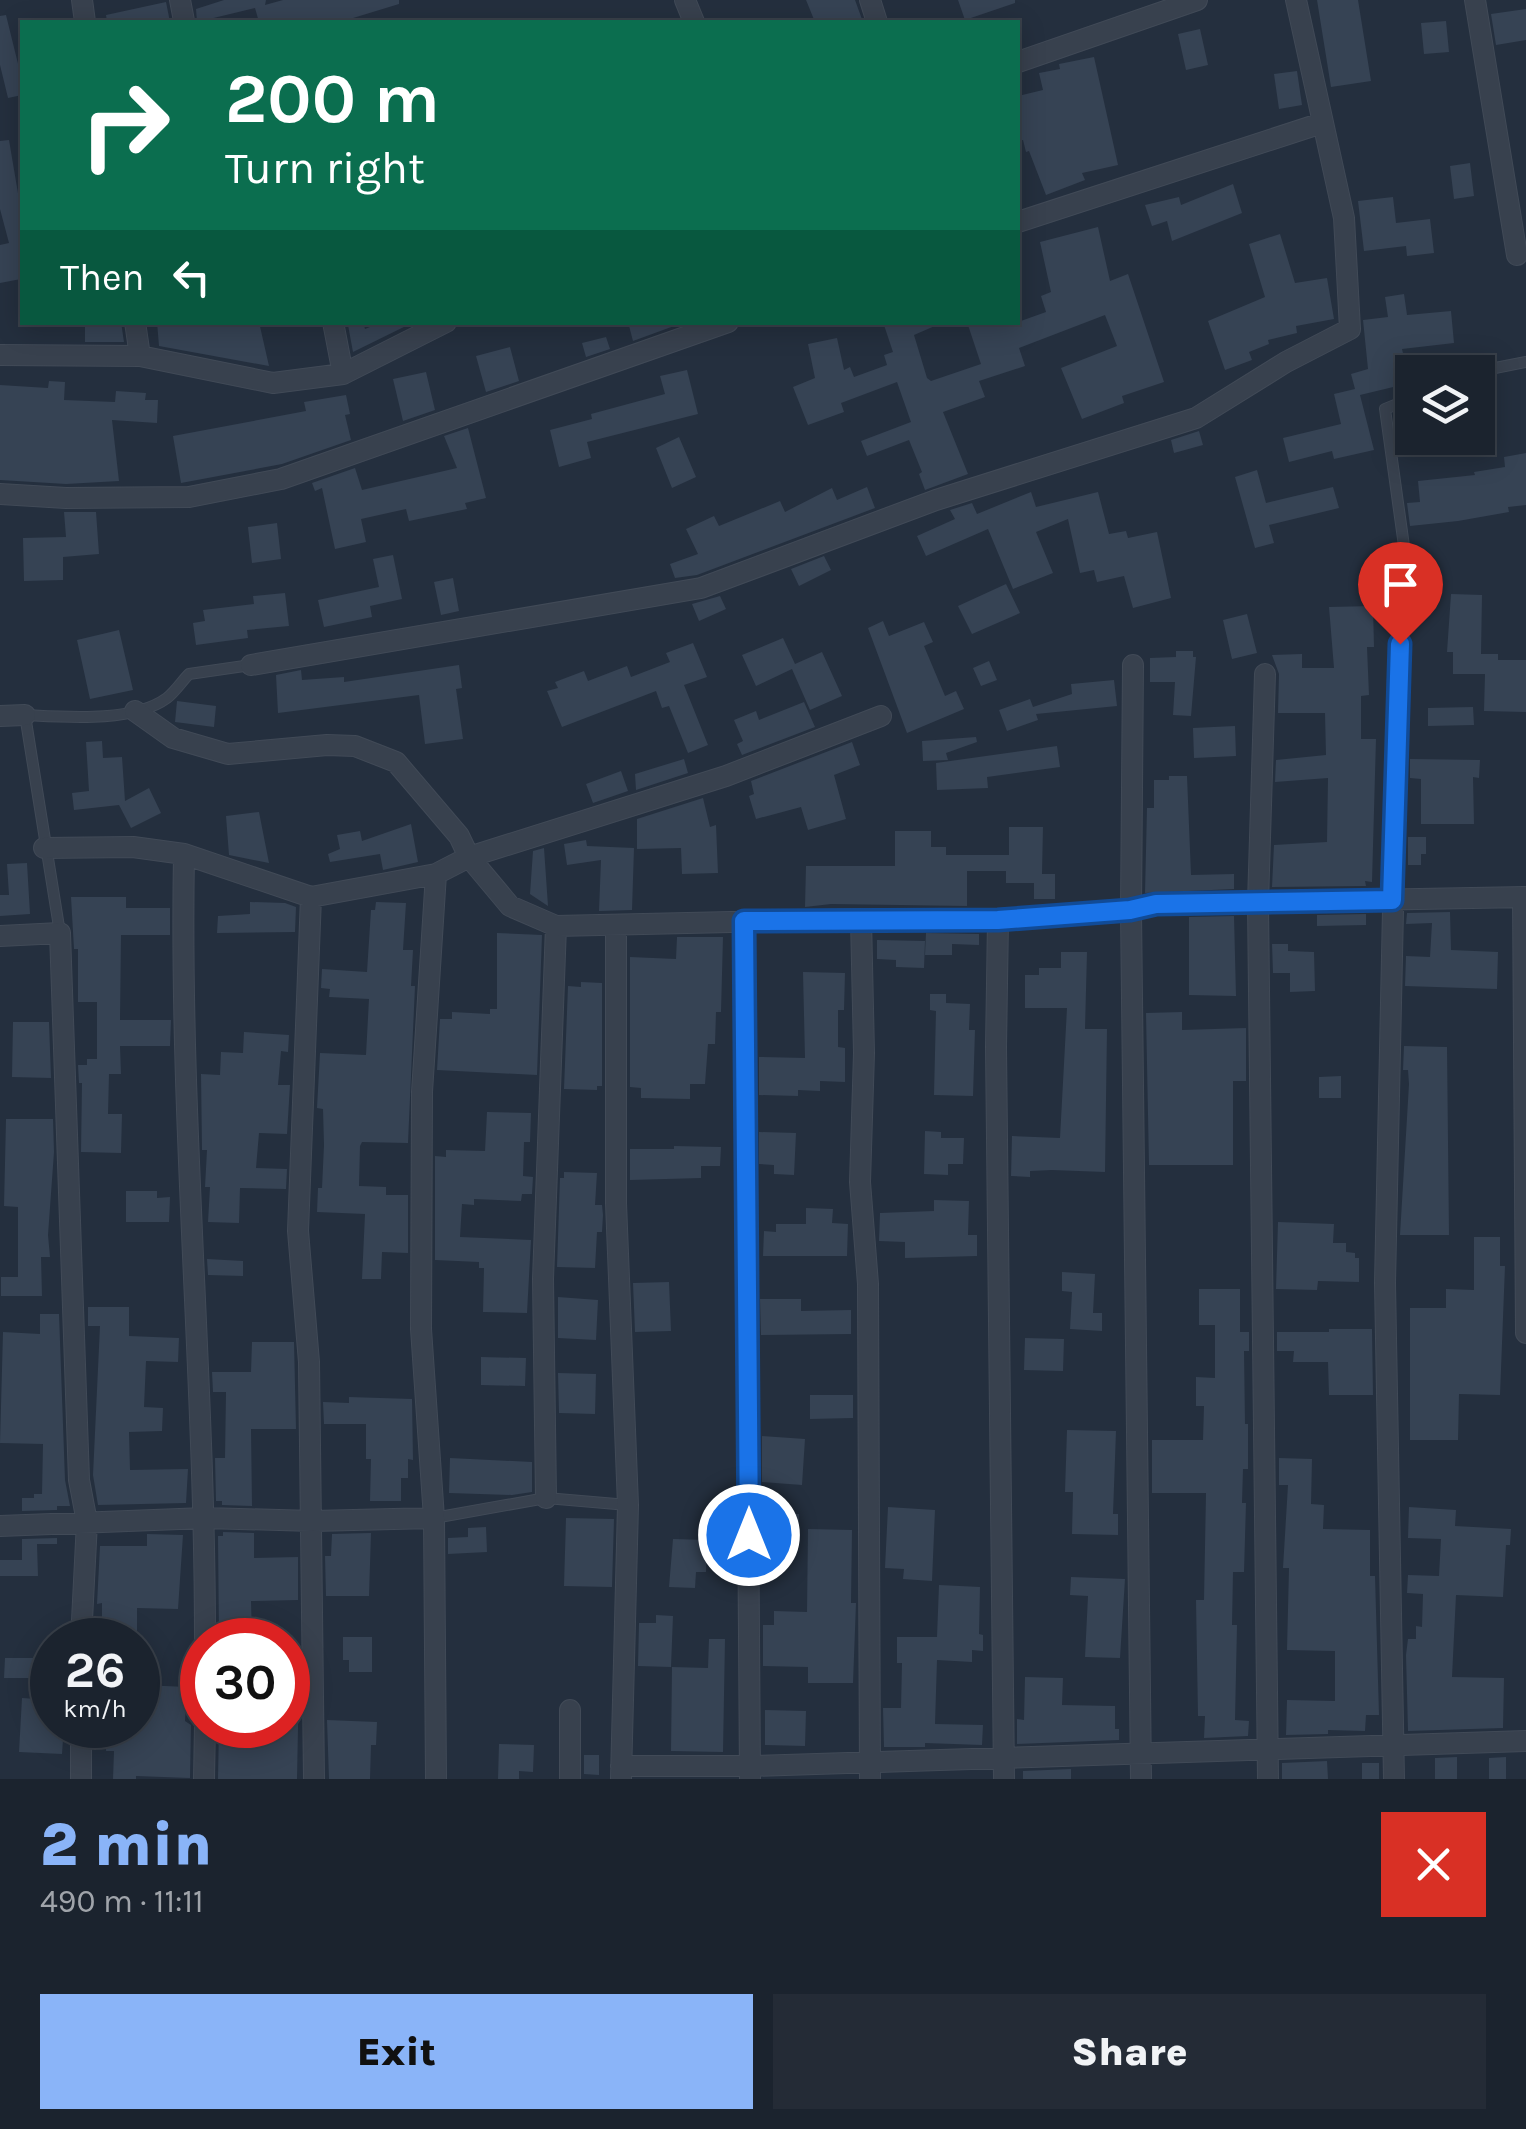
<!DOCTYPE html>
<html lang="en">
<head>
<meta charset="utf-8">
<style>
  body { margin:0; font-family:Karla,sans-serif; background:#242b36; color:#f1f3f6; height:100vh; display:flex; flex-direction:column; font-size:38px; white-space:nowrap }
  * { box-sizing:border-box; margin:0 }
  p { font-size:32px; color:#a0a4aa }
  .icon { flex:none; width:55px; height:55px; fill:none; stroke:currentColor; stroke-width:2; stroke-linecap:round; stroke-linejoin:round }
  .map { position:relative; height:1779px; overflow:hidden }
  .side { display:flex; flex-direction:column; background:#1b232e; flex:1 }
  .side>* { flex:none }
  .top-card { position:absolute; left:20px; top:20px; width:1000px; height:305px; border-radius:0px; box-shadow:0 5px 25px #0003,0 0 0 2px #39404a; background:#0b6e4f; color:#fff; overflow:hidden }
  .buttons { position:absolute; left:1395px; top:355px; display:grid; gap:20px }
  .buttons a { display:grid; place-items:center; width:100px; height:100px; border-radius:0px; background:#1b232e; box-shadow:0 5px 25px #0003,0 0 0 2px #39404a; font-size:50px }
  .speed { position:absolute; left:30px; top:1618px; display:flex; gap:20px; font-size:50px; font-weight:700; text-align:center }
  .speed>* { display:grid; place-content:center; width:130px; height:130px; border-radius:50%; background:#1b232e; box-shadow:0 5px 25px #0003,0 0 0 2px #39404a; line-height:1 }
  .speed small { font-size:25px; font-weight:400 }
  .speed .limit { border:15px solid #d22; background:#fff; color:#111 }
  .pin { position:absolute; display:grid; place-items:center; width:85px; height:85px; color:#fff; margin:-102px -42px; border-radius:50% 50% 50% 0; rotate:-45deg; box-shadow:0 0 10px #0007 }
  .pin .icon { rotate:45deg }
  .me { position:absolute; width:110px; margin:-55px; rotate:0deg; stroke-linejoin:round; filter:drop-shadow(0 0 8px #0008) }
  .turn { display:flex; align-items:center; gap:35px; height:210px; padding:0 40px; font-size:45px }
  .turn .icon { width:130px; height:130px; stroke-width:2.5 }
  .turn b { display:block; font-size:70px; line-height:85px }
  .then { display:flex; align-items:center; height:95px; padding:0 40px; background:#0003; gap:20px; font-size:38px }
  .round { display:grid; place-items:center; flex:none; width:105px; height:105px; border-radius:0px; background:#242b36 }
  .headline { display:flex; align-items:center; justify-content:space-between; height:170px; padding:0 40px }
  h1 { font-size:60px; font-weight:800; line-height:75px; color:#8ab4f8 }
  .cta { display:flex; gap:20px; margin-top:auto; padding:20px 40px }
  .cta a { flex:1; height:115px; border-radius:0px; background:#8ab4f8; color:#111; font-size:40px; font-weight:800; line-height:115px; text-align:center }
  .cta a+a { background:#242b36; color:#f1f3f6 }
  .map>svg:first-child { display:block }
  .building { fill:#364354 }
  .lines { fill:none; stroke-linecap:round; stroke-linejoin:round }
  .lane-casing { stroke:#414a57; stroke-width:12 }
  .street-casing { stroke:#414a57; stroke-width:22 }
  .lane { stroke:#38414e; stroke-width:10 }
  .street { stroke:#38414e; stroke-width:20 }
  .route-casing { stroke:#114b97; stroke-width:25 }
  .route { stroke:#1a73e8; stroke-width:18 }
</style>
</head>
<body>
<div class="map">
<svg width="1526" height="1779" viewBox="0 0 1526 1779">
  <rect width="100%" height="100%" fill="#242f3e"/>
  <path class="building" d="M224 0H266L265 5 283 0H399V4L340 22 339 18 321 22H259L255 8 197 22 196 9Z
    M806 0H855L863 22H815Z
    M958 0H1015V3L965 20Z
    M1317 0H1358L1371 81 1331 87Z
    M166 2 170 22H107L106 15Z
    M1526 9V40L1496 45 1491 14Z
    M6 15 22 80V95L8 98 0 65V16Z
    M1446 21 1449 52 1424 54 1421 23Z
    M1200 29 1208 65 1186 70 1178 34Z
    M1094 57 1118 165 1082 173 1085 180 1046 195 1029 151 1026 152 1023 140 1018 141V96L1043 90 1039 73 1060 69 1059 64Z
    M1297 71 1302 105 1279 109 1274 74Z
    M9 140 22 217V272H20L21 279 0 283V245L9 243 0 209V141Z
    M1470 163 1474 196 1454 199 1450 166Z
    M1233 184 1242 213 1172 241 1167 221 1152 226 1145 205 1179 197 1181 205Z
    M1393 197 1396 223 1430 219 1434 253 1407 256 1406 246 1364 251 1358 201Z
    M1098 227 1110 281 1128 274 1164 382 1122 396 1124 403 1082 419 1061 368 1117 346 1105 315 1019 348 1025 366 979 381 985 397 943 412 968 474 925 490 919 474 922 472 909 440 867 456 861 441 911 422 897 382 841 403 844 412 808 425 793 387 815 378 808 344 837 338 844 370 850 367 854 377 887 365 884 355 893 352 883 322H944L914 335 927 378 931 381 981 364 967 322H1018L1046 312 1041 296 1051 292 1040 242Z
    M1280 234 1295 283 1327 278 1334 319 1296 326 1297 333 1268 340 1269 344 1249 352 1252 360 1225 370 1208 321 1265 297 1249 244Z
    M1404 294 1407 315 1451 311 1454 343 1402 349 1410 383 1360 395 1374 450 1334 459 1332 451 1289 462 1283 438 1341 424 1334 394 1355 389 1351 374 1368 369 1363 320 1388 317 1385 297Z
    M85 322H121L124 342H85Z
    M157 322H259L269 366 159 346Z
    M355 322H363L365 329 382 322H414L353 352 348 325Z
    M628 322H685L633 341Z
    M606 337 610 349 586 357 582 343Z
    M510 347 519 381 486 392 476 356Z
    M687 370 698 414 587 442 591 458 559 467 550 430 592 419 591 414 665 394 660 376Z
    M426 372 435 410 403 421 393 379Z
    M49 381 65 382 64 400 115 402 116 391 146 393 145 400H158L157 423 112 420 119 481 66 484 0 480V385L48 388Z
    M346 395 350 414 345 415 351 440 282 464 181 483 173 436 306 411 304 402Z
    M468 428 486 498 465 503 467 509 409 521 406 509 361 519 366 542 335 549 322 488 315 491 312 483 355 468 362 490 457 468 444 436Z
    M1199 431 1203 445 1174 453 1171 440Z
    M679 437 696 477 672 488 656 448Z
    M1526 453V505L1508 507 1509 512 1458 521 1410 526 1407 503 1420 502 1418 481 1475 475 1474 472 1505 467 1504 457Z
    M1257 470 1266 503 1333 487 1339 508 1269 525 1274 543 1255 548 1235 477Z
    M867 487 875 508 697 575 675 578 670 564 698 554 686 529 714 516 719 526 780 501 785 512 832 488 837 500Z
    M1031 492 1036 507 1098 492 1109 534 1126 531 1128 538 1157 532 1171 598 1133 608 1124 576 1097 582 1094 570 1080 573 1068 519 1036 532 1053 573 1013 589 988 529 926 556 917 536 955 519 950 510 972 503 977 514Z
    M64 512H96L99 554 63 557V580L24 581 23 538 66 537Z
    M277 523 281 559 252 563 248 527Z
    M393 555 402 599 370 606 372 617 324 627 318 600 379 587 373 559Z
    M824 556 831 570 799 586 791 569Z
    M453 578 459 611 441 615 434 582Z
    M1006 584 1020 613 972 634 958 606Z
    M285 593 289 626 247 630 248 638 196 645 193 623 205 621 203 610 254 604 253 596Z
    M1451 594 1482 595 1481 654H1498V660H1526V712L1484 711 1485 674H1453V652H1447Z
    M720 596 726 609 699 621 692 604Z
    M1373 606 1374 647H1367L1369 695 1361 696V739H1376L1372 882 1365 881 1366 886 1272 887 1274 845 1327 842 1328 778 1275 782 1276 760 1326 755 1325 713H1278L1279 674 1272 655 1302 654V668H1334L1329 607Z
    M1247 614 1257 653 1232 659 1223 620Z
    M883 621 889 636 924 622 933 642 924 646 945 696 956 691 964 709 907 733 868 628Z
    M119 630 133 690 90 699 77 640Z
    M783 638 795 664 822 652 842 696 810 710 792 669 756 686 742 655Z
    M693 643 707 677 684 685 708 745 688 753 669 706 662 708 656 691 562 727 547 691 558 688 555 682 584 671 588 681 627 666 631 677 670 662 666 653Z
    M1176 651H1193V657H1196L1191 716 1173 715 1175 682H1150V658L1176 657Z
    M989 661 997 680 981 686 973 668Z
    M459 665 462 688 456 689 463 739 425 744 419 695 278 713 276 675 301 670 302 680 344 677V682Z
    M1114 680 1117 706 1036 714 1038 720 1007 731 999 710 1030 699 1033 707 1072 694 1071 684Z
    M177 701 216 706 214 727 175 722Z
    M804 702 815 727 742 755 737 744 743 741 734 720 756 711 759 720Z
    M1473 707 1474 725 1428 726V708Z
    M1235 726 1236 756 1194 758 1193 728Z
    M976 737 977 742 946 753 948 760 923 761 922 741Z
    M102 741 103 758 122 757 125 801 149 788 161 813 131 828 119 805 74 810 72 793 89 791 86 742Z
    M852 742 860 765 834 775 846 819 808 830 801 807 756 819 749 796 754 794 751 781Z
    M1057 746 1060 767 987 777 988 788 937 790 936 763Z
    M684 759 688 773 636 790 635 774Z
    M1410 759 1480 760 1479 778 1473 777 1474 824H1421V779L1410 778Z
    M621 771 628 791 593 803 586 784Z
    M1169 776H1187L1191 875 1234 874V889L1145 893 1147 808H1154V780H1169Z
    M703 798 710 827 716 825 718 873 682 874 681 848 637 849V819Z
    M259 812 269 863 229 855 226 816Z
    M411 824 418 862 383 870 380 854 330 862 328 854 340 849 337 835 360 831 362 841Z
    M1009 827H1043L1042 874H1055V899H1034V883H1006V871H967V906L831 904 805 907 806 866H895V831H931V847H946V855H1009Z
    M1408 837H1426V854H1421V865H1408Z
    M586 840 587 846 634 848 632 910 599 911 601 860 567 865 564 844Z
    M544 848 548 906 530 894 533 851Z
    M27 863 30 914 0 916V895H9L7 864Z
    M71 897H126V908H170V935H121L120 1020H171L170 1046H120L121 1074H109L108 1114H122L121 1153 81 1152 82 1083H79L78 1065H87V1059H97V1002H78V949H74Z
    M250 902 285 903 296 907 295 932 217 933 218 916 250 914Z
    M376 902 406 903 403 950H413L411 986H415L408 1143 362 1142 360 1146 359 1186 386 1187V1195H408V1253L382 1252 381 1279H362L365 1214 317 1212 318 1188H322L324 1145 323 1109 317 1108 320 1053 366 1055 369 999 329 997 330 989 321 988 322 969 367 972 371 910H375Z
    M1450 912 1451 950 1498 952 1497 989 1405 986 1406 956 1430 957 1432 923 1406 924 1407 913Z
    M1366 914V925L1317 926V915Z
    M1234 916 1236 996 1189 995V917Z
    M497 933 542 935 537 1075 437 1070 440 1019H452V1012L490 1014V1009H497Z
    M926 933 979 934V945L952 944V955H925Z
    M677 937H723L721 1012H716L715 1044H708L705 1084H690V1099L641 1098V1088L630 1087V957L676 959Z
    M877 940 925 941 924 968 896 967V960L877 959Z
    M1272 944H1288V951L1314 952 1315 991 1290 992V973H1273Z
    M1061 952H1087L1085 1029H1107L1105 1172 1052 1170 1030 1171V1177L1011 1176 1012 1136 1060 1138 1067 1008H1025V975H1039V968H1061Z
    M803 972 845 973 844 1010H838V1047L845 1048V1082L820 1081V1091L798 1090V1096L759 1095V1057L805 1058Z
    M581 982 602 983V1086H597V1090L564 1089 568 986 581 987Z
    M930 994H946V1003L970 1004 969 1030H975L973 1096 934 1095 936 1011 930 1010Z
    M1182 1012V1030L1246 1028V1081H1233V1165H1149L1146 1013Z
    M13 1022H49L51 1078 12 1077Z
    M244 1032 289 1035 288 1052 281 1051 278 1085H290L287 1134 259 1133 256 1168 287 1169 286 1189 240 1188 239 1223 208 1222 210 1187H205L207 1150H202L201 1074 220 1075 221 1052 243 1053Z
    M1404 1046 1447 1047 1449 1235H1400L1409 1084 1408 1070H1403Z
    M1341 1076V1098H1319V1077Z
    M487 1112 531 1113 530 1142H524L523 1176 533 1177 532 1194H522L521 1201 474 1199V1205L462 1204 460 1237 531 1240 527 1313 483 1312 484 1268H479V1262L435 1260V1156L446 1157V1150L485 1151Z
    M6 1119H53L54 1152 48 1235 50 1257H41L42 1296H1V1277H18V1207L4 1206Z
    M925 1131 941 1132V1138H964L963 1164H948V1175L924 1174Z
    M759 1132 796 1133 794 1175 774 1174V1165L759 1164Z
    M674 1146 721 1147 720 1166H701V1178L630 1180V1149H674Z
    M564 1172 597 1173 595 1205H602L603 1215 602 1232H597L595 1268 557 1267 560 1178H564Z
    M126 1191H157V1198L170 1197 169 1222H126Z
    M934 1200 969 1201 968 1235H977V1256L905 1258V1242L879 1241 880 1213 934 1211Z
    M806 1208 833 1209 832 1223 848 1224 847 1256H763L764 1231 776 1232V1224H806Z
    M1278 1222 1334 1224 1333 1243H1346V1252L1355 1253V1258H1359V1282L1318 1281 1317 1290 1276 1289Z
    M1474 1237H1500V1266H1505L1500 1395 1459 1394 1458 1440H1410V1308H1446V1289L1474 1290Z
    M207 1259 243 1261V1276L208 1275Z
    M1062 1272 1095 1274 1093 1313H1102V1331L1070 1329 1072 1292 1062 1291Z
    M669 1282 671 1331 635 1332 633 1283Z
    M1199 1289H1240V1332H1249V1351H1244L1245 1424H1248V1469H1243L1242 1503H1246L1244 1572H1233L1232 1625H1237L1235 1720 1249 1721 1248 1736 1204 1738 1205 1716H1198L1196 1600H1204L1206 1493H1152V1440H1203L1204 1406H1196V1377L1215 1378V1325H1199Z
    M558 1297 598 1300 596 1340 558 1338Z
    M760 1299H801V1311L851 1310V1334L761 1335Z
    M88 1307H129V1336L179 1338 178 1362 146 1361 144 1407 163 1408 162 1431 129 1432 130 1470 188 1469 186 1503 98 1505 93 1475 100 1326H88Z
    M40 1314H59L65 1480 70 1506H57V1510L22 1511V1498H34V1494H42L43 1444 0 1443 3 1332 40 1334Z
    M1329 1329H1372L1373 1395H1329L1328 1362H1293L1294 1351H1277V1332H1329Z
    M1025 1338 1064 1339 1063 1371 1024 1370Z
    M252 1342H294L296 1429H251L252 1506 222 1505V1501H216L215 1458H225L226 1392H213L212 1372H251Z
    M481 1357 526 1358 525 1386 481 1385Z
    M558 1373 596 1374 595 1414 559 1413Z
    M810 1395H853V1418L810 1419Z
    M349 1397 412 1399 413 1460 408 1459V1478H401V1501H370L371 1459H366V1424H324L323 1402 349 1403Z
    M1067 1430 1116 1431 1113 1514H1118V1535L1072 1534 1073 1492H1065Z
    M762 1436 805 1439 802 1485 762 1482Z
    M450 1458 532 1462V1492L512 1495 449 1493Z
    M1279 1458 1312 1459 1311 1504 1324 1505 1323 1529 1370 1530V1576H1375L1379 1715H1366L1365 1731 1328 1730V1734L1286 1735 1287 1700 1335 1701V1651L1287 1650 1289 1568H1283L1288 1485H1279Z
    M888 1507 935 1510 932 1581 903 1579 904 1569 885 1568Z
    M1409 1507 1456 1510 1455 1526 1511 1529 1510 1545H1506L1503 1597 1456 1595 1452 1677 1504 1678 1503 1728 1408 1731 1406 1655 1408 1639H1416V1626L1422 1627 1423 1594 1407 1593 1408 1575 1439 1576 1441 1539 1408 1538Z
    M762 1513 799 1514V1541L762 1540Z
    M566 1518 614 1519 612 1587 564 1586Z
    M486 1527 487 1552 448 1554V1538L468 1537V1528Z
    M808 1529 852 1530 851 1603H856L853 1683H808V1667L763 1666V1625H774V1611L807 1612Z
    M223 1532 254 1533V1558L298 1557V1600L251 1601 252 1637 219 1638 218 1536H223Z
    M371 1533 369 1596H326L325 1556H331L332 1534Z
    M147 1534 183 1535 178 1609 137 1608V1640H102V1603L97 1604 100 1546H147Z
    M57 1538V1544H37L38 1576H0V1560H22V1539Z
    M673 1539 707 1540 706 1572H696L695 1588 669 1587Z
    M1071 1577 1125 1579 1120 1658 1085 1657 1088 1596 1070 1595Z
    M939 1585 980 1587 979 1634 983 1635V1651L972 1650V1662L937 1660 935 1724 983 1725 982 1745 925 1743V1747H884L883 1708H901L902 1663H897V1637H937Z
    M656 1615 673 1616 671 1667 638 1666 639 1623H656Z
    M343 1637H372V1672H349V1660H343Z
    M709 1639H725L723 1752 671 1751 672 1667 708 1668Z
    M5 1658H37L36 1678H4Z
    M288 1677H299L297 1779H218L219 1725H288Z
    M1025 1677 1063 1678 1062 1705 1115 1706V1729H1119V1740L1017 1744V1719L1024 1720Z
    M143 1685 187 1687 185 1721 191 1725 190 1778 136 1776V1779H113L114 1751H106L107 1725H138V1691H143Z
    M22 1698 52 1700V1725H64L62 1754 19 1752Z
    M765 1710 806 1711 805 1746 765 1745Z
    M327 1720 377 1722 376 1745H371L370 1779H329Z
    M499 1744 534 1745 533 1772 519 1771V1779H498Z
    M584 1755H599V1775L584 1774Z
    M1457 1757V1779H1435V1758Z
    M1506 1757V1779H1489V1758Z
    M1327 1761 1328 1779H1282V1763Z
    M1362 1763H1379V1779H1362Z
    M1071 1769V1779H1023V1771Z"/>
  <g class="lines">
    <g class="lane-casing">
      <path id="lane" d="M1475 372 1526 362
        M1398 676 1404 546 1385 409 1412 398
        M60 933 25 715C65 717 133 723 167 698 175 692 182 681 189 674L251 665
        M434 1518 546 1498 628 1505"/>
    </g>
    <g class="street-casing">
      <path id="street" d="M82 0 85 22
        M180 0 184 21
        M685 0 694 22
        M870 0 877 22
        M1475 0 1517 255
        M1018 62 1197 0
        M1018 222 1322 123
        M135 322 140 356
        M333 322 343 374
        M0 355 140 356 273 383 343 374 446 322
        M0 494 66 498 189 497 281 479 728 322
        M251 665 701 588 936 500 1196 418 1286 362 1350 329 1344 218 1296 0
        M1133 665 1131 911 1141 1779
        M1265 674 1258 903 1268 1779
        M135 711 173 738 228 754 327 745 355 746 396 762 459 836 469 857 510 906 556 926 861 919
        M0 716 25 715
        M44 848 133 847 184 854 311 897 436 874 469 857 726 776 881 716
        M184 854C179 1117 205 1378 205 1640
        M311 897 298 1231 309 1362 314 1779
        M1523 897 1526 1333
        M998 920 996 1047 1004 1779
        M744 921 750 1779
        M616 925V1203L628 1505 621 1778
        M0 936 60 933 79 1480 87 1522 81 1640
        M546 1498 543 1279 556 926
        M0 1526 205 1518 313 1521 434 1518
        M570 1710V1779
        M81 1725V1779
        M621 1766H751L1526 1741
        M204 1779 205 1725
        M436 1779 434 1518 421 1329 422 1092 436 874
        M870 1779 868 1284 860 1182 864 1053 861 919 998 920 1131 911 1156 904 1526 897
        M1394 1779 1385 1283 1398 676"/>
    </g>
    <use href="#lane" class="lane"/>
    <use href="#street" class="street"/>
  </g>
  <g class="lines">
    <g class="route-casing">
      <path id="route" d="M749 1535 744 921 998 920 1130 910 1156 904 1392 900 1400 644"/>
    </g>
    <use href="#route" class="route"/>
  </g>
</svg>
<div class="buttons">
<a><svg class="icon" aria-label="layers" viewBox="0 0 24 24"><path d="M12 4l9 5-9 5-9-5zM3 14l9 5 9-5"/></svg></a>
</div>
<div class="speed"><div>26<small>km/h</small></div><div class="limit">30</div></div>
<div class="pin" style="left:1400px;top:644px;background:#d93025"><svg class="icon" aria-label="arrive" viewBox="0 0 24 24"><path d="M6 21V4h12l-3 4 3 4H6"/></svg></div>
<svg class="me" style="left:749px;top:1535px" viewBox="-20 -20 40 40"><circle r="17" fill="#1a73e8" stroke="#fff" stroke-width="3"/><path d="M0-11L8 9 0 5-8 9z" fill="#fff"/></svg>
<div class="top-card">
<div class="turn"><svg class="icon" aria-label="right" viewBox="0 0 24 24"><path d="M7 20v-9h11M14 6l5 5-5 5"/></svg><div><b>200 m</b>Turn right</div></div>
<div class="then">Then<svg class="icon" aria-label="left" viewBox="0 0 24 24"><path d="M17 20v-9H6M10 6l-5 5 5 5"/></svg></div>
</div>
</div>
<section class="side">
<div class="headline"><div><h1>2 min</h1><p>490 m · 11:11</p></div><a class="round" style="background:#d93025;color:#fff"><svg class="icon" aria-label="close" viewBox="0 0 24 24"><path d="M6 6l12 12M18 6L6 18"/></svg></a></div>
<div class="cta"><a>Exit</a><a>Share</a></div>
</section>
</body>
</html>
